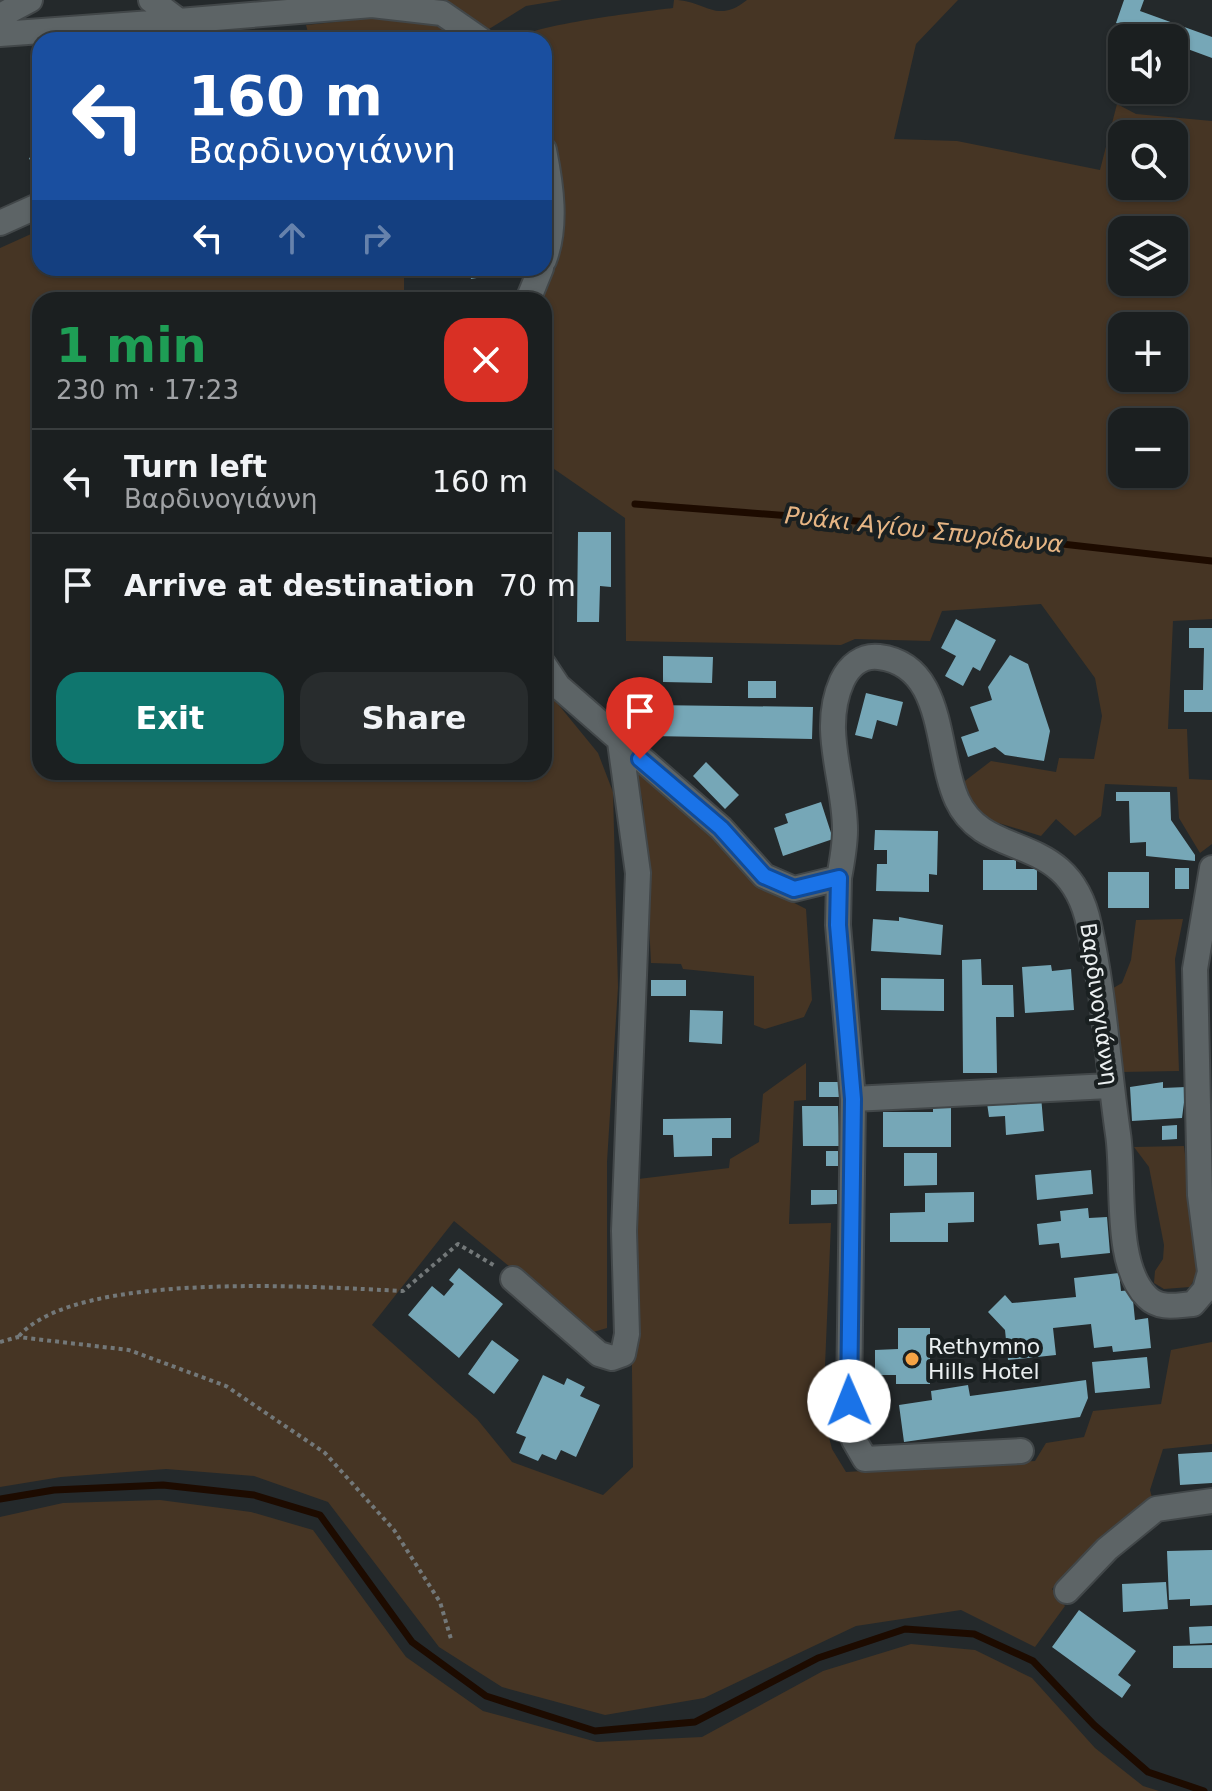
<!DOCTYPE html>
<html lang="en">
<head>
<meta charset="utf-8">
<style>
  body { margin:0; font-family:"DejaVu Sans",sans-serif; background:#282c2d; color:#f1f3f6; height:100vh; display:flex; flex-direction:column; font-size:30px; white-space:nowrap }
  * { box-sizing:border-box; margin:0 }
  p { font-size:26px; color:#a0a2a5 }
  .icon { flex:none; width:44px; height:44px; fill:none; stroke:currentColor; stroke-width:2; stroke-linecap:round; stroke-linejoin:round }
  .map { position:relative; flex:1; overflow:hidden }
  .details { position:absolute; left:32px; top:292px; width:520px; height:488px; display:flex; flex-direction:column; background:#1b1f20; border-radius:24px; box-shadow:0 2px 6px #0004,0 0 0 2px #393d3e }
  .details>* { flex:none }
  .top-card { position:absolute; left:32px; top:32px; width:520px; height:244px; border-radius:24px; box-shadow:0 2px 6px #0004,0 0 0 2px #393d3e; background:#1a4fa0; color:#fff; overflow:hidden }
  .buttons { position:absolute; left:1108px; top:24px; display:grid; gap:16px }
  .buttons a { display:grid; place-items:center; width:80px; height:80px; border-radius:16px; background:#1b1f20; box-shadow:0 2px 6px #0004,0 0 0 2px #393d3e; font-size:40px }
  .pin { position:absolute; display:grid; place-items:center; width:68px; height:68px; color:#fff; margin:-82px -34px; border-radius:50% 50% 50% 0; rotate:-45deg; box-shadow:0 0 8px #0007 }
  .pin .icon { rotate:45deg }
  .me { position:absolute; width:88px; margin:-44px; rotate:359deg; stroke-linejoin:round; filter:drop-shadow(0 0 6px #0008) }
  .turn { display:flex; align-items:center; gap:28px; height:168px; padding:0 24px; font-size:36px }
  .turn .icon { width:104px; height:104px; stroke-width:2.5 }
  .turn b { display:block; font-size:56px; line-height:68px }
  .lanes { display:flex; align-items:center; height:76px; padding:0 24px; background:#0003; justify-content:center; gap:40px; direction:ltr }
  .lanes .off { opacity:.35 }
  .round { display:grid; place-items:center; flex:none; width:84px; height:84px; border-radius:24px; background:#282c2d }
  .overview { display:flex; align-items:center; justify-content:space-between; height:136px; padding:0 24px }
  h1 { font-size:48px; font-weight:600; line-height:60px; color:#1e9e55 }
  .button { display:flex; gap:16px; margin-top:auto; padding:16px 24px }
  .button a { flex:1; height:92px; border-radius:24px; background:#0f766e; color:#fff; font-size:32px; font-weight:600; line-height:92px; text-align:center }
  .button a+a { background:#282c2d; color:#f1f3f6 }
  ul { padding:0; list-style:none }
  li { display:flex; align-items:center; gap:24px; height:104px; padding:0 24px; border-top:2px solid #393d3e }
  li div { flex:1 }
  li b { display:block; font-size:30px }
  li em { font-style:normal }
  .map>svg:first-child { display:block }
  .green { fill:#463524; fill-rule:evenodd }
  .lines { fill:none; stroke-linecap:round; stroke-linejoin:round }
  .stream { stroke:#1d0b00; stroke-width:7 }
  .building { fill:#76a7b7 }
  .minor-casing { stroke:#424749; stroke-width:28 }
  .path { stroke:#737879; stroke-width:4; stroke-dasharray:4 4; stroke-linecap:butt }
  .minor { stroke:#5d6466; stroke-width:24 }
  .route-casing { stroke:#114b97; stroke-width:20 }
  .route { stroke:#1a73e8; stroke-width:14 }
  .poi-dot { fill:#f5a345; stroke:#1a2021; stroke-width:3 }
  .labels { text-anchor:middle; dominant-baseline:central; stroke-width:8; stroke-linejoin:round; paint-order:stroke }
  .street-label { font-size:22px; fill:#ebeff0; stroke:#1a2021 }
  .poi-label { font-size:22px; fill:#ebeff0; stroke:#1a2021; text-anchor:start }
  .water-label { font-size:24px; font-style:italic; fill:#e6b584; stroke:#1a2021 }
</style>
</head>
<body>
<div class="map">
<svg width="1212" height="1791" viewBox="0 0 1212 1791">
  <rect width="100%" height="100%" fill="#24292b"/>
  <path class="green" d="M437 0H562L526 6 489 29Z
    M674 0C705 0 716 25 747 0H958L916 44 894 139 957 141 1100 170 1117 104 1136 114 1212 121V619L1173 621 1168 729H1187L1189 779 1212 780V844L1200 853 1179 818 1177 787 1105 784 1101 816 1075 836 1056 819 1041 836 979 817 961 784 991 761 1056 772 1059 758 1094 759 1102 716 1095 678 1041 604 942 611 930 641 855 639 841 645 626 641 625 518 544 462V300H537L560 186 544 115V40H513C535 24 641 12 673 8ZM1122 134H1174V186H1122ZM1122 230H1174V282H1122ZM1122 326H1174V378H1122ZM1122 422H1174V474H1122Z
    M374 18H420L465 40H310L306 25Z
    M40 230V268H404V300H40V772H544V687L598 753 613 792 618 987 607 1162V1328L590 1333 454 1221 372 1325 477 1419 512 1462 603 1495 633 1467 630 1180 729 1168 730 1159 759 1142 763 1094 806 1063V1100L794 1101 789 1224 831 1223 823 1414 832 1449 846 1472 1035 1461 1046 1443 1084 1437 1093 1411 1161 1404 1171 1350 1212 1342V1444L1163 1449 1150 1490 1153 1501 1106 1532 1052 1589 1065 1606 1035 1647 961 1610 856 1626 704 1698 605 1715 502 1687 439 1647 328 1502 254 1476 166 1469 61 1477 0 1487V248Z
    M635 768 679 803 767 889 806 909 812 1000 804 1017 765 1029 754 1025V976L683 969 681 964 651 963 643 803Z
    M1183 919 1175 959 1179 1071 1121 1072 1108 991 1122 983 1131 960 1136 920Z
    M1184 1146 1199 1270 1190 1287 1164 1289 1154 1283 1155 1271 1163 1259 1164 1245 1149 1167 1134 1147Z
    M160 1500 251 1512 313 1530 406 1657 483 1711 597 1742 702 1737 823 1671 911 1644 975 1650 1032 1678 1095 1748 1143 1786 1159 1791H0V1517L63 1503Z"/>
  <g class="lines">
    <path class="stream" d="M635 504 869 522 1212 561
      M0 1499 54 1490 163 1485 254 1495 320 1515 412 1642 486 1696 595 1731 695 1722 818 1658 905 1629 974 1634 1033 1661 1094 1725 1148 1772 1204 1791"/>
  </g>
  <path class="building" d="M1124 0H1144L1140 11 1212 37V58L1174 44V38H1157L1116 23Z
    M40 153V182L29 158Z
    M469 268H504L505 273 471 279Z
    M578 532H611V587L600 586 599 622H577Z
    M956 619 996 640 980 671 973 667 963 686 945 676 956 656 941 648Z
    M1189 628H1212V712H1184V690H1203L1204 648H1189Z
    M1010 655 1028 664 1050 731 1044 761 1005 755 995 747 968 757 961 737 979 731 970 707 992 700 988 687Z
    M663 656 713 657 712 683 663 682Z
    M748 681H776V698H748Z
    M866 693 903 702 897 726 877 720 872 739 855 735Z
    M651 705 813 707 812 739 650 736Z
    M706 762 739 795 725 809 693 776Z
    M1116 792H1170L1171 820 1195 855V861L1146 856V842L1130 843 1129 801H1116Z
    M821 802 833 839 783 856 774 828 788 823 785 814Z
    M875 830 938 831 937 875 929 874V892L876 891 877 864H887V850H874Z
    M983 860H1016V869H1037V890H983Z
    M1175 868H1189V889H1175Z
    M1108 872H1149V908H1108Z
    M899 917 943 925 941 955 871 951 873 919 899 921Z
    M981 959 982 985H1013L1014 1017H996L997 1073H963L962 960Z
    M1051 965 1052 971 1071 969 1074 1010 1025 1013 1022 967Z
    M881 978 944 979V1011L881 1010Z
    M651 980H686V996H651Z
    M690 1010 723 1011 722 1044 689 1042Z
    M819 1082H840L841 1097H819Z
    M1163 1082V1088L1186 1087 1182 1118 1132 1121 1130 1087Z
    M1041 1096 1044 1131 1006 1135 1005 1116 989 1117 987 1103Z
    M933 1101H951V1147H883V1112H933Z
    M802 1106H838L839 1146H803Z
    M731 1118V1138H712V1156L674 1157 673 1135H663V1119Z
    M1177 1125V1139L1162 1140V1126Z
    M826 1151H838V1166H826Z
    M904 1153H937V1185L904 1186Z
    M1091 1170 1093 1194 1037 1200 1035 1175Z
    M811 1190H837V1204L811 1205Z
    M974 1192V1222L948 1223V1242H890V1213L925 1212V1193Z
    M1088 1208 1089 1218 1107 1217 1110 1253 1061 1258 1059 1243 1039 1245 1037 1224 1061 1221 1060 1211Z
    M459 1268 503 1304 459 1358 408 1315 432 1286 444 1296 454 1284 449 1280Z
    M1119 1273 1121 1291 1132 1290 1135 1320 1148 1318 1151 1348 1113 1352 1112 1346 1094 1348 1091 1324 1053 1328 1056 1355 1008 1360 1005 1330 988 1312 1005 1295 1012 1303 1076 1297 1074 1278Z
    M898 1328H930V1384H896V1375H875V1350L898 1349Z
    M492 1340 519 1360 494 1394 468 1374Z
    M1147 1357 1150 1388 1095 1393 1092 1362Z
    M543 1375 564 1385 567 1378 585 1387 580 1396 600 1405 576 1457 561 1450 556 1460 542 1454 538 1461 519 1453 526 1437 516 1433Z
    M1086 1380 1088 1398 1080 1417 904 1442 899 1405 932 1400 931 1391 968 1385 970 1396Z
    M1212 1452V1483L1180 1485 1178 1454Z
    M1212 1550V1605L1190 1606V1599L1169 1600 1167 1551Z
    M1166 1582 1168 1609 1123 1612 1122 1584Z
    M1079 1610 1136 1651 1118 1675 1131 1685 1122 1698 1052 1647Z
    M1212 1626V1643L1190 1644 1189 1627Z
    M1212 1645V1668H1173V1646Z"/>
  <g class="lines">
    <g class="minor-casing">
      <path id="minor" d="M151 0 179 21 372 5 442 13 481 40
        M0 16 30 0
        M0 34 179 21 175 40
        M544 150C551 185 557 226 544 260
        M0 223 40 205
        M528 300 541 268
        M544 665 558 686 721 828 764 876 794 889 839 878C842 862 845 846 845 830 845 779 820 730 842 681 849 666 862 655 879 657 946 665 935 752 957 800 986 863 1069 829 1089 925 1104 993 1108 1065 1118 1134 1125 1179 1113 1264 1147 1297 1160 1310 1177 1305 1193 1304L1205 1290 1210 1272 1200 1195 1195 969 1212 868
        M839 878 838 925 853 1099 849 1401 854 1440 865 1459 1021 1451
        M853 1099 1109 1086
        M513 1279 599 1354 612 1358 623 1354 627 1334 624 1231 638 873 620 742
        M1067 1591 1107 1549 1156 1509 1212 1501"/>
    </g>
    <path class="path" d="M19 1336C77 1270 317 1287 403 1291L458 1244 495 1266
      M0 1342 18 1337 129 1350 226 1386 325 1453 394 1530 440 1602 451 1639"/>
    <use href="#minor" class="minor"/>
  </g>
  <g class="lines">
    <g class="route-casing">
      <path id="route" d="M640 759 721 828 764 876 794 889 839 878 838 925 853 1099 849 1401"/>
    </g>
    <use href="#route" class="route"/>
  </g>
  <circle class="poi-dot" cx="912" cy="1359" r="8"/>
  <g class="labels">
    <g class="street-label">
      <text transform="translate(1099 1004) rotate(82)">Βαρδινογιάννη</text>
    </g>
    <g class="poi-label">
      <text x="928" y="1346">Rethymno<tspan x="928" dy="25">Hills Hotel</tspan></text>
    </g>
    <g class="water-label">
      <text transform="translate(924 530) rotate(6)">Ρυάκι Αγίου Σπυρίδωνα</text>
    </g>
  </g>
</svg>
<div class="buttons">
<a><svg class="icon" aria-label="sound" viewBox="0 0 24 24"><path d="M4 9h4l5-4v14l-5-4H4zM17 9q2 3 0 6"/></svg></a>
<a><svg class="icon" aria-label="search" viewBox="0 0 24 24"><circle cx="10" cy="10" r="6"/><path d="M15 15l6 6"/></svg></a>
<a><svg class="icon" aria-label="layers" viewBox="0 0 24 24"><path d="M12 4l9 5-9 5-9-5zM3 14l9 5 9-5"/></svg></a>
<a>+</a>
<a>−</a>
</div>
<div class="pin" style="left:640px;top:759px;background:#d93025"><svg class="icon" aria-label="arrive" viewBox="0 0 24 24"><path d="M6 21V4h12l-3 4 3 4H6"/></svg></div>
<svg class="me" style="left:849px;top:1401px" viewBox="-20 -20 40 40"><circle r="19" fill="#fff"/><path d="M0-13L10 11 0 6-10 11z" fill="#1a73e8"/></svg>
<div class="top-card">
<div class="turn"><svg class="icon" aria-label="left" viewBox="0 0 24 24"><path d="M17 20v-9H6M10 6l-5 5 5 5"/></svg><div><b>160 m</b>Βαρδινογιάννη</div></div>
<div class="lanes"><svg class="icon" aria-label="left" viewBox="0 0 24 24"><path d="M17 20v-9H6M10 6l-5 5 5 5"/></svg><svg class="icon off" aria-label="ahead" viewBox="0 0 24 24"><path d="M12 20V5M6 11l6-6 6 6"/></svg><svg class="icon off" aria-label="right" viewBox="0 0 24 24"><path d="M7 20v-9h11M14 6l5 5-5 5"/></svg></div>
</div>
<section class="details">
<div class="overview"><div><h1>1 min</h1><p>230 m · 17:23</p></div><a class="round" style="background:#d93025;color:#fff"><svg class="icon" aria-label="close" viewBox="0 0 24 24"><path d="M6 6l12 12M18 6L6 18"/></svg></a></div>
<ul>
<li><svg class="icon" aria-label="left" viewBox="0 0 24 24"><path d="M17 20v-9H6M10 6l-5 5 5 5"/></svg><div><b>Turn left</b><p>Βαρδινογιάννη</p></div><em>160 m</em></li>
<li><svg class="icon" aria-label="arrive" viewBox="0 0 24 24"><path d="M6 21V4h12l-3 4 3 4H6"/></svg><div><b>Arrive at destination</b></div><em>70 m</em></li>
</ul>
<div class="button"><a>Exit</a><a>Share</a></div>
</section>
</div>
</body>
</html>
